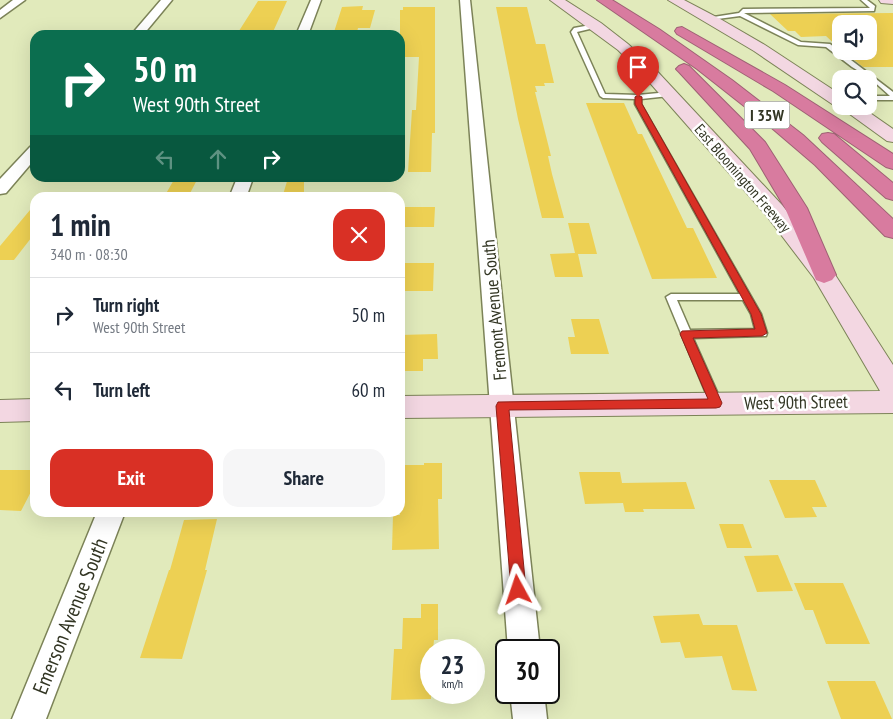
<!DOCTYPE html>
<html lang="en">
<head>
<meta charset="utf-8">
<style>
  body { margin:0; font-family:"PT Sans Narrow",sans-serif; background:#f6f6f7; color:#1f2937; height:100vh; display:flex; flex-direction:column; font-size:19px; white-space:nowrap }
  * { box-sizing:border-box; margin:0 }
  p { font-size:16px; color:#747a83 }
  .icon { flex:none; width:28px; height:28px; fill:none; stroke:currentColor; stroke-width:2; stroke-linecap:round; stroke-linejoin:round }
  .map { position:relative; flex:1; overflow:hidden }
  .side { position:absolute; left:30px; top:192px; width:375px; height:325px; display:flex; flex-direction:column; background:#fff; border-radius:15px; box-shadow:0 5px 20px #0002 }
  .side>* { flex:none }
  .guide { position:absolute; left:30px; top:30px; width:375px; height:152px; border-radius:15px; box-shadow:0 5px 20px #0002; background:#0b6e4f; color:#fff; overflow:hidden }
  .buttons { position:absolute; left:832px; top:15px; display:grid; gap:10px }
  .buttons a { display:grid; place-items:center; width:45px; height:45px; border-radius:10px; background:#fff; box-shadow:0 5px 20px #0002; font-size:25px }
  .speed { position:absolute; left:420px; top:639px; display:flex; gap:10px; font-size:25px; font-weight:700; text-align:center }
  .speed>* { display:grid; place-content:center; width:65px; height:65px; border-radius:50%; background:#fff; box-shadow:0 5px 20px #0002; line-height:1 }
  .speed small { font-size:12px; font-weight:400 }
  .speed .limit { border:2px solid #111; border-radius:8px; background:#fff; color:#111 }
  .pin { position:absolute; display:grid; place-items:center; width:42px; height:42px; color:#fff; margin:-51px -21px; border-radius:50% 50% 50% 0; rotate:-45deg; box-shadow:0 0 5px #0007 }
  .pin .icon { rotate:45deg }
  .me { position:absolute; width:55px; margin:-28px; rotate:355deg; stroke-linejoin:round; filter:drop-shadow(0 0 4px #0008) }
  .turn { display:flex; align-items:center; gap:18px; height:105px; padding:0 20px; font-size:22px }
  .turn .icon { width:65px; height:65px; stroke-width:2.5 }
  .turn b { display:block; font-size:35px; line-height:42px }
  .lanes { display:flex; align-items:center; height:48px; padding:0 20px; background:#0003; justify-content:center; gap:25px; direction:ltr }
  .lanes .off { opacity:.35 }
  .round { display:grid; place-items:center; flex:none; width:52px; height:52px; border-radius:15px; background:#f6f6f7 }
  .headline { display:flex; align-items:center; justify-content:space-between; height:85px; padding:0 20px }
  h1 { font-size:30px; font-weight:800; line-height:38px }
  .action { display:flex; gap:10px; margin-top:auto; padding:10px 20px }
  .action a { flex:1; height:58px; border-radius:15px; background:#d93025; color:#fff; font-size:20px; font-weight:800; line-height:58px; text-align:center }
  .action a+a { background:#f6f6f7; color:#1f2937 }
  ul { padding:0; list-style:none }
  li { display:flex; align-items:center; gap:15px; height:75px; padding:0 20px; border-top:1px solid #e0e1e3 }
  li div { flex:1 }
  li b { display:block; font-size:19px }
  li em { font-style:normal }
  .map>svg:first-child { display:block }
  .building { fill:#edd053 }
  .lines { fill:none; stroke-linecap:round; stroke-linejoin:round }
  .lane-casing { stroke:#7c8358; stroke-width:3 }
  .street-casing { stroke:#7c8358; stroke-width:3 }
  .secondary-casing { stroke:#7c8358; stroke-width:2 }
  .highway-casing { stroke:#9e6274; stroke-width:2 }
  .lane { fill:#fff; fill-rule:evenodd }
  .street { fill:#fff; fill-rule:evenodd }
  .secondary { fill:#f3d7e2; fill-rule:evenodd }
  .highway { fill:#d87b9f; fill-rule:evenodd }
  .route { fill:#d93025; stroke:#8d1f18 }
  .labels { text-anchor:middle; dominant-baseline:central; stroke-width:5; stroke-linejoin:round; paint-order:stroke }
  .far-street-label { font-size:15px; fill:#323523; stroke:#fff }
  .shield { fill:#fff; stroke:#707265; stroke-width:1 }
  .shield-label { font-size:16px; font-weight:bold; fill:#323523 }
  .street-label { font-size:18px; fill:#323523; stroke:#fff }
  .near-street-label { font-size:21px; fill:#323523; stroke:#fff }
</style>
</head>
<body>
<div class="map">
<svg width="893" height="719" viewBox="0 0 893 719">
  <rect width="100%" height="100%" fill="#e1eabb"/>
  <path class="building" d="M258 1H287L272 34H237Z
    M363 6 362 10H375L370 28H358L357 32H334L342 7Z
    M403 7H435V133H432L431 172H408L412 110H416L419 57H400V10H403Z
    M496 7H527L536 44H545L554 83H544L545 86H535L537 92H535L551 156H548L552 174 564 218H542L518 119Z
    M893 13V67H863L843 51H869V24H841V50L826 36 801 37 795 31H788L770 14Z
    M586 103H624L638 134H642L687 228H693L717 278 652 279Z
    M175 178H198L188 197H164Z
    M288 178H304V198H282Z
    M35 204V233L14 260H0V246Z
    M404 207H435L434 227H402Z
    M568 223H589L597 254H578L583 277H555L550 254 575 253Z
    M400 263H434L433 291H400Z
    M571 319H599L609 354H571L568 337H575Z
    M437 334 438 359H423V371H400V335Z
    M424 463H442V499H438L439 549 392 550 393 515H400V465H424Z
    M0 470H35V484L21 511 0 510Z
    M579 472H620L622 483 686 482 695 509H643L644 512H625L623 503 585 504Z
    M769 480H815L827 507H812L817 517 785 518Z
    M217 519 205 570H207L182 659 140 658 169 570H170L184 520Z
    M719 524H743L752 548H727Z
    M778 555 793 591 757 592 744 556Z
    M794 583H843L870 644H826L813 610H805Z
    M421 604H438V640H434L433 650H431V699L391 700 394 649H402L403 618H421Z
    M699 614 703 625H737L757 691 732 690 722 656 685 658 680 642 661 643 653 616Z
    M827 681H875L892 719H841Z"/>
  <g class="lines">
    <g class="lane-casing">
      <path id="lane" d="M861 0H867L875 6 874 11 744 13 801 42 830 44 893 92V100H869V96H890L870 78 852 67 826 47 798 45 740 16 710 20 707 18 739 13 743 9 870 8Z
        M596 24 598 27 577 32 605 94 638 95 669 92 672 94 669 96 641 99V104L761 314 767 333 766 336 693 338 722 403 720 406H712L710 403 666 297 671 294H740L635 104V99L603 98 600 96 571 32 574 28ZM677 300H743L751 314 755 329 690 330Z"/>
    </g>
    <g class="street-casing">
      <path id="street" d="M13 0H25L0 18V10Z
        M161 0H172L143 35H131Z
        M311 0H321L308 35H296Z
        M460 0H470L540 650H508Z
        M35 145V159L6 193 0 194V179L30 147Z
        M237 178H253L246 198H229Z
        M97 512H125L46 719H12Z
        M510 692H544L547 719H513Z"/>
    </g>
    <g class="secondary-casing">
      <path id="secondary" d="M550 0H565L601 23 628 44 655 69 782 205 832 270 893 365V413L400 418V396L880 391 814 278 766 215 643 75 618 50Z
        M668 0H684L722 20 765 45 841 95V106H860L893 129V142L887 141 840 107 835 106 754 51Z
        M879 0H893V4L881 3Z
        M35 399V421L0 422V400Z"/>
    </g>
    <g class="highway-casing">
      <path id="highway" d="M597 0H612L659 29 732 80 803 135 893 219V238L885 236 815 165 767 124 697 69Z
        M682 27 785 85 893 154V169L886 167 773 91 677 34 675 31 677 28Z
        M684 64 689 66 765 142 807 208 836 275 832 280 824 283 816 280 785 208 750 149 679 72 676 69 679 66Z
        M828 133 834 134 893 183V200L886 198 822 142 819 138 822 134Z"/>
    </g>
    <use href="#lane" class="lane"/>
    <use href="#street" class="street"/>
    <use href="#secondary" class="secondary"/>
    <use href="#highway" class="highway"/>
  </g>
  <path class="route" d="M638 95 642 97V104L761 314 767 333 762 336 693 338 722 403 720 407 716 408 509 410 526 590 524 596 518 598 513 596 511 590 496 406 498 402 708 399 680 334 682 331 755 329 751 314 635 104V97Z"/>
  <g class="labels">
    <g class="far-street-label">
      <text transform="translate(743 178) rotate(49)">East Bloomington Freeway</text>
    </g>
    <rect class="shield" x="744.5" y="101.5" width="45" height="27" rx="4"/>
    <g class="shield-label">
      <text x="767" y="115">I 35W</text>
    </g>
    <g class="street-label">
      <text transform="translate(494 310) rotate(-95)">Fremont Avenue South</text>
      <text transform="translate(796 402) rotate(-1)">West 90th Street</text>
    </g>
    <g class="near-street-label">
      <text transform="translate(70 616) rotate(-68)">Emerson Avenue South</text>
    </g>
  </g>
</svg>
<div class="buttons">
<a><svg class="icon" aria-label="sound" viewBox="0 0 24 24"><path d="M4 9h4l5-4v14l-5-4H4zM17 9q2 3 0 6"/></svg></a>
<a><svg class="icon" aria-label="search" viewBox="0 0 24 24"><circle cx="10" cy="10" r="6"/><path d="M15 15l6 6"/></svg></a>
</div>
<div class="speed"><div>23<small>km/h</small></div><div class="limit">30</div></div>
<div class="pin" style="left:638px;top:97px;background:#d93025"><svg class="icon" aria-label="arrive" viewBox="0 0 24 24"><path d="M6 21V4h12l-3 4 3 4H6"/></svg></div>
<svg class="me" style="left:518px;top:590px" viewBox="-20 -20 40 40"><path d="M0-17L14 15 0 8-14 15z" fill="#d93025" stroke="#fff" stroke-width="4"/></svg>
<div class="guide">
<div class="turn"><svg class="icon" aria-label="right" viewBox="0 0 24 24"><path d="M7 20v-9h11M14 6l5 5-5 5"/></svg><div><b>50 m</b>West 90th Street</div></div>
<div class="lanes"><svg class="icon off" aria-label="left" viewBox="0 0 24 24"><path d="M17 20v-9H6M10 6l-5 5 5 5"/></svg><svg class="icon off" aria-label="ahead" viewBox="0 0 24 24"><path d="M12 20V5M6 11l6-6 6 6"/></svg><svg class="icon" aria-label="right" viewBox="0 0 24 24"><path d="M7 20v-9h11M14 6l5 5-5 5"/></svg></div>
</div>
<section class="side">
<div class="headline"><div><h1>1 min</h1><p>340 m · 08:30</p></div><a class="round" style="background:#d93025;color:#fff"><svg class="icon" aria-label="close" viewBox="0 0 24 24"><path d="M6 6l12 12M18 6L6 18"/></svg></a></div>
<ul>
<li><svg class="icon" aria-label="right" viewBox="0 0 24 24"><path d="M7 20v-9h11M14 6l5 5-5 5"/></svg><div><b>Turn right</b><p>West 90th Street</p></div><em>50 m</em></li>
<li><svg class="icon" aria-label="left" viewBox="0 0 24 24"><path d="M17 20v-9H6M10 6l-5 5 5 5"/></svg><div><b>Turn left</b></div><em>60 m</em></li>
</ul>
<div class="action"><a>Exit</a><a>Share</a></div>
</section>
</div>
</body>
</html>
